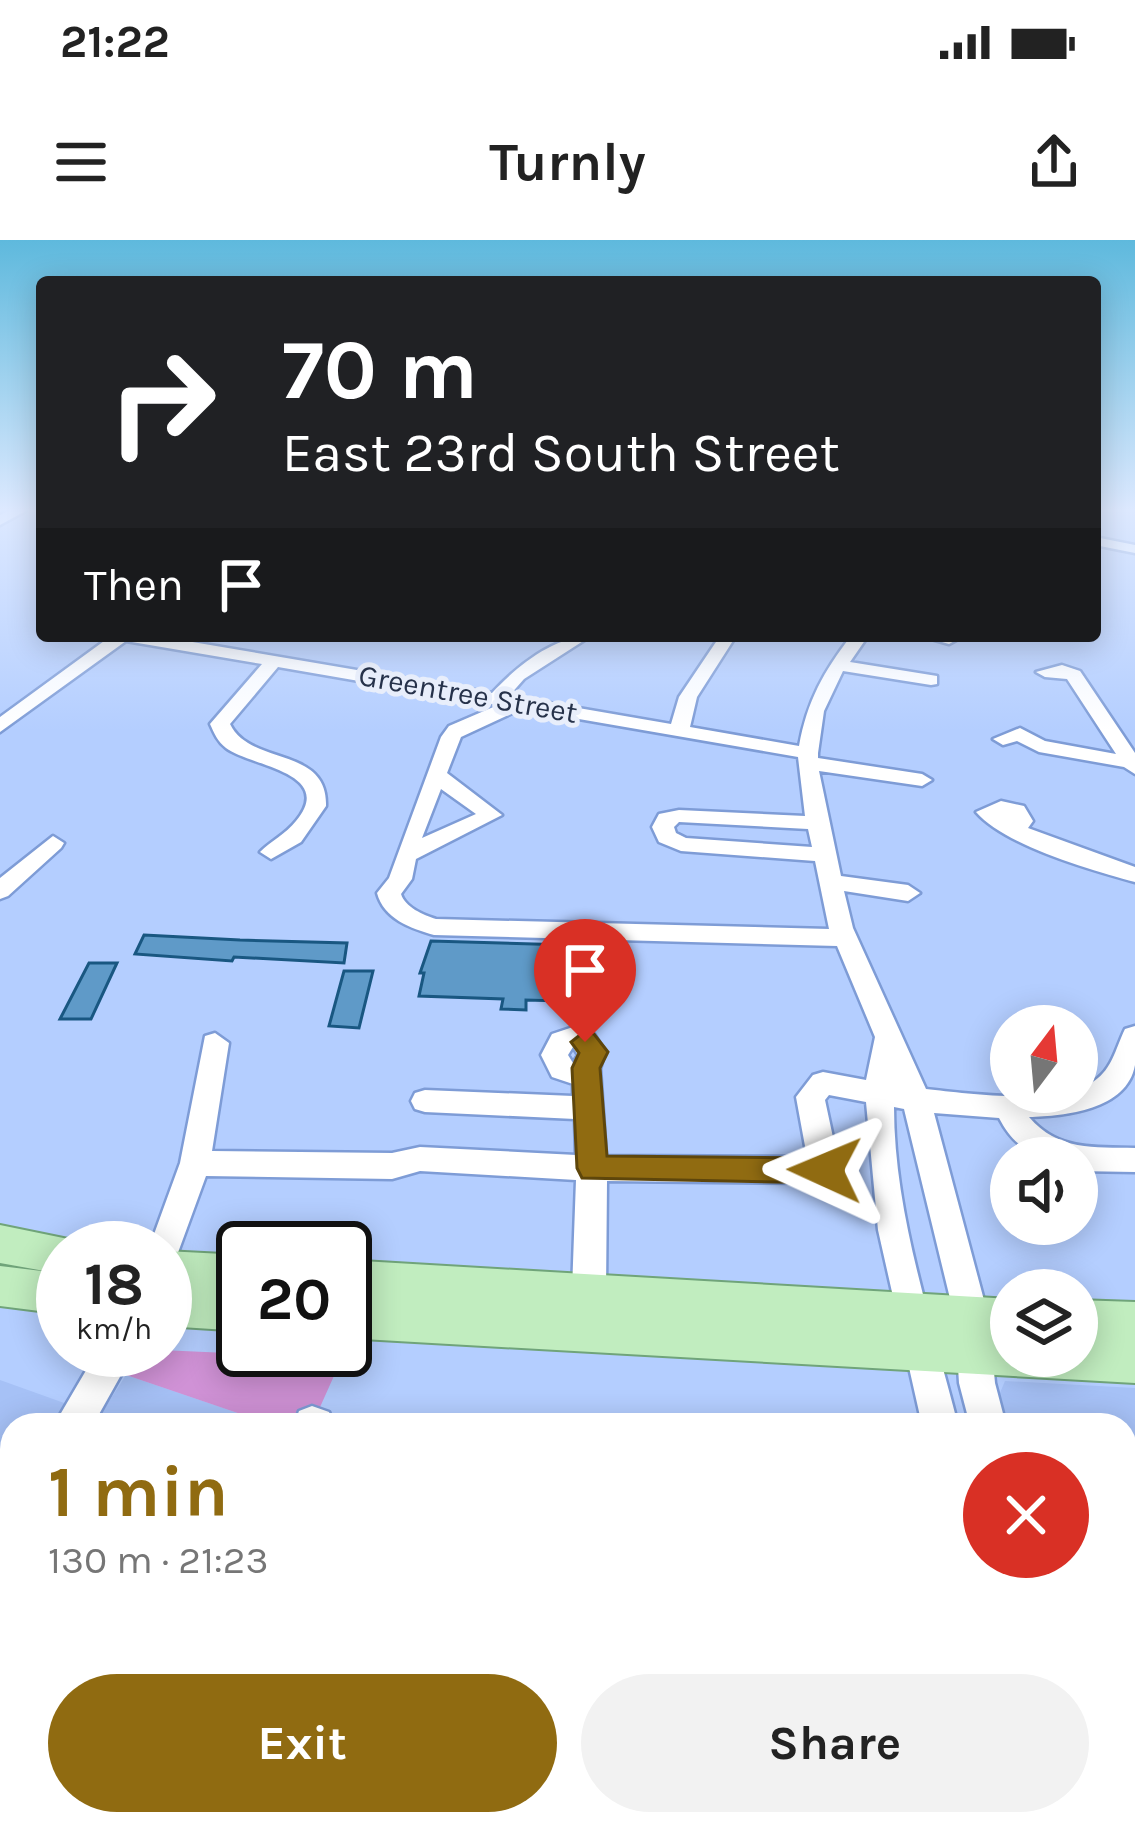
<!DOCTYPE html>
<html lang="en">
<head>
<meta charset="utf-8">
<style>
  body { margin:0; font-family:Karla,sans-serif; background:#f2f2f2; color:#222; height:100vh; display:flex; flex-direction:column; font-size:45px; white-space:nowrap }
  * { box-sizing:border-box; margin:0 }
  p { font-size:39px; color:#767676 }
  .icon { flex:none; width:66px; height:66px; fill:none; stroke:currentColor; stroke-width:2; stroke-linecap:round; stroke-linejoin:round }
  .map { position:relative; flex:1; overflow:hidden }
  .sheet { position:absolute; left:0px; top:1173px; width:1137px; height:423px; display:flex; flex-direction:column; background:#fff; border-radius:36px 36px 0 0; box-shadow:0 6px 30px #0003 }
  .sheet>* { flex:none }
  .hud { position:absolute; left:36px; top:36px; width:1065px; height:366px; border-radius:12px; box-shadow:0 6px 30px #0003; background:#202124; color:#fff; overflow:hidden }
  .needle { width:78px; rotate:16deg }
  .tools { position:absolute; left:990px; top:765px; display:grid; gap:24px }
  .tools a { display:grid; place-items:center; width:108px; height:108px; border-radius:50%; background:#fff; box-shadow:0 6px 30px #0003; font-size:60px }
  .speed { position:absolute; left:36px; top:981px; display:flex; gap:24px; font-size:60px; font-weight:700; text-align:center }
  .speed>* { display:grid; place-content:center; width:156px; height:156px; border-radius:50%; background:#fff; box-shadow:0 6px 30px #0003; line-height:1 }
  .speed small { font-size:30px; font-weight:400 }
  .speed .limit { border:6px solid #111; border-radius:18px; background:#fff; color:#111 }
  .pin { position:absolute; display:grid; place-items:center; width:102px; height:102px; color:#fff; margin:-123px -51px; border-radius:50% 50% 50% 0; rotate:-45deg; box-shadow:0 0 12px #0007 }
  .pin .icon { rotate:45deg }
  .me { position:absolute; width:132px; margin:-66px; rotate:271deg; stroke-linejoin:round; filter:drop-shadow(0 0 9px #0008) }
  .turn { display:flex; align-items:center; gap:42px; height:252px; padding:0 48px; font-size:54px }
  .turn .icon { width:156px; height:156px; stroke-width:2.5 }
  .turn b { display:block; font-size:84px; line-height:102px }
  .then { display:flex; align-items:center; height:114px; padding:0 48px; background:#0003; gap:24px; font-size:45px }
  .round { display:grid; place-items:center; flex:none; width:126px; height:126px; border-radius:63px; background:#f2f2f2 }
  .head { display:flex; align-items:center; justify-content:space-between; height:204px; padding:0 48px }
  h1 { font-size:72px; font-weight:700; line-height:90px; color:#906b11 }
  .action { display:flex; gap:24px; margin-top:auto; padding:24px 48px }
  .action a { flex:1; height:138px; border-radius:72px; background:#906b11; color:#fff; font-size:48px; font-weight:700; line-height:138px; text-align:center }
  .action a+a { background:#f2f2f2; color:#222 }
  .status { display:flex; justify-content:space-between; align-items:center; height:84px; padding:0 60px; background:#fff; direction:ltr }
  .status svg { height:33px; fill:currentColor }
  header { display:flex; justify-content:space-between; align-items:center; height:156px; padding:0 48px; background:#fff; font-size:54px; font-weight:700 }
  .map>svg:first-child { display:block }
  .built { fill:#a6c1f6 }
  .green { fill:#d092d6 }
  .building { fill:#5f9ac8; stroke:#195781; stroke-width:3 }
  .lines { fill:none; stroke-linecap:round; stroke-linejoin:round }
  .minor-casing { stroke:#7e9cd6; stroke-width:5 }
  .major-casing { stroke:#70a47a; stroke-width:4 }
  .minor { fill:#fff; fill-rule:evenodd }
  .major { fill:#c1edbf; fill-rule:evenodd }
  .route { fill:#906b11; stroke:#5e460b; stroke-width:3 }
  .labels { text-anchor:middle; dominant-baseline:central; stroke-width:10; stroke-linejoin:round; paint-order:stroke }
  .far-street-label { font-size:30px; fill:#26324a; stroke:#e8eefb }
</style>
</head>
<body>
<div class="status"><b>21:22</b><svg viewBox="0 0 49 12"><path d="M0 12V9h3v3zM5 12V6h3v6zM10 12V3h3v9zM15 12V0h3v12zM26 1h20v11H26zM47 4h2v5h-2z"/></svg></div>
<header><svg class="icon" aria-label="menu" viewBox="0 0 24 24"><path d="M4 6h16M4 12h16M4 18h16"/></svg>Turnly<svg class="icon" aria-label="share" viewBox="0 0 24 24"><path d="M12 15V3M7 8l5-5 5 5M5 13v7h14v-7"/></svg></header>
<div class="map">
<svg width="1135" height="1595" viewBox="0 0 1135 1595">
  <rect width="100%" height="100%" fill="#b4ceff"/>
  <path class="built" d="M126 1135 273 1185H94Z
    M0 1140 67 1164 53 1185H12V1245L0 1262Z
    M1005 1141 1135 1148V1449L1125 1446V1185H1004L997 1160Z
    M12 1314V1582L0 1576V1333Z
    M1125 1547 1135 1551 1132 1595H981L980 1584H1125Z
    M17 1584H187L181 1595H39Z"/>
  <path class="green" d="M160 1110 342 1118 312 1185H273L126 1135Z
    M187 1584H980L981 1595H181Z"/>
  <path class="building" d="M144 695 240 700 347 703 344 723 234 717 232 721 135 714Z
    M431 701 601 706V711L622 712V728L600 727 599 762 526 760V770L501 769 503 759 419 756 424 733H420Z
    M89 723H117L91 779H60Z
    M344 731H373L359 788 329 786Z"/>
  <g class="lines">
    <g class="minor-casing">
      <path id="minor" d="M14 268H31L0 285V275Z
        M1095 297 1135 305V313L1095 305Z
        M111 396H157L492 453C517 426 554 396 591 396L524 439 509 456 671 484 679 457 720 396H736L697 457 690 487 799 506C807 461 824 431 851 396H868L850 422 937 436V444L931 445 843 431 824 471 818 513V518L922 534 932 540 922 546 819 531 841 636 908 645 920 653 908 661 844 651 853 688 926 849C971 854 1066 867 1098 838 1113 826 1117 805 1125 789L1135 786C1135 798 1135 813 1135 825 1127 870 1065 876 1029 877 1058 911 1094 907 1135 908V932L1077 931V918C1039 918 1018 914 999 878L934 873 989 1079 995 1143 1006 1185H970L959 1143 955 1079 904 869 894 867C894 974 932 1082 958 1185H922L878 990 866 862 829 855 825 860 840 930 836 939 825 943 607 941 606 1051 601 1062 589 1066 577 1062 572 1051 576 940 420 931 392 939 206 936 176 1018 165 1022V1008H149L180 923 205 796 215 793 229 803 212 911 392 913 420 907 576 915 575 879 425 872 415 869 411 861 415 853 425 850 573 856V844L552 837 541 815 552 794 573 787 594 794 605 811 600 829 606 916 807 917 796 857 813 835 823 832 866 840 875 797 837 706 434 695C410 688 384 679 377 653L389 638 441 497 449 486 498 465 278 427 230 484C250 526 328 506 326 566L301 602 271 619 260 612C271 601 286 594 296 581 337 532 249 526 226 508 218 502 214 493 210 484L262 424 126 401 0 492V477ZM521 469 798 517 805 576 679 570 659 574 652 587 659 602 681 611 815 621 829 689 436 679C423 675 405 667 401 654L412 639 416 619 502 575 447 533 461 497ZM441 549 476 574 422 598ZM679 582 808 589 812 607 686 598 676 593 674 587ZM573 807 578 815 573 823 568 815Z
        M921 396H955L958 399 949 404Z
        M1062 425 1080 431 1135 513V534L1124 527 1039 512 1017 501 1003 505 993 499 1020 488 1045 501 1116 514 1067 439 1045 437 1036 432Z
        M1001 561 1024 566 1033 581 1028 588 1135 627V642C1091 630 1006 606 976 572Z
        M53 596 64 603 61 608 8 656 0 659V638Z
        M98 1110H135L93 1185H54Z
        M312 1166 329 1172 334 1185H294L299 1171Z
        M12 1262V1317L0 1322V1267Z
        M0 1350 12 1355V1397L0 1392Z
        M1125 1450 1135 1454V1498L1125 1494Z"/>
    </g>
    <g class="major-casing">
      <path id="major" d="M0 985 78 1001 81 1008H63V1074L0 1066V1026L50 1032 0 1023Z
        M165 1011 243 1015V1091L165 1086Z
        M345 1020 1011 1059V1116H1077V1060L1135 1062V1143L345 1098Z"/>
    </g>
    <use href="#minor" class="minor"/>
    <use href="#major" class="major"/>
  </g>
  <linearGradient id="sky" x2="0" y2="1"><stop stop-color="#5eb9dd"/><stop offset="0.55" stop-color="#dde9ff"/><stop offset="1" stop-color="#dde9ff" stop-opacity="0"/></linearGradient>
  <rect width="1135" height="491" fill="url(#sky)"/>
  <path class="route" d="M585 791 594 794 608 812 600 828 607 916 825 918 836 921 841 930 836 939 825 943 582 938 577 928 572 828 579 813 571 802Z"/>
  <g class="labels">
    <g class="far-street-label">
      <text transform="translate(468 454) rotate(10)">Greentree Street</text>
    </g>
  </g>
</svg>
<div class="tools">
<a><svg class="needle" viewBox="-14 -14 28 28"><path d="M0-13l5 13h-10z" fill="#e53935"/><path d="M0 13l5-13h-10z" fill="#767676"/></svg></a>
<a><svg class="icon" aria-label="sound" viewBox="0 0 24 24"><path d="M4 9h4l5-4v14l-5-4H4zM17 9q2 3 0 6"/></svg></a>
<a><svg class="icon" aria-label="layers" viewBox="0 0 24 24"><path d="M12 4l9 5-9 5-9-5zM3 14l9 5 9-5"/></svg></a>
</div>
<div class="speed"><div>18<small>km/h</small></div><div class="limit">20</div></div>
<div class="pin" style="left:585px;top:802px;background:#d93025"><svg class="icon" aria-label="arrive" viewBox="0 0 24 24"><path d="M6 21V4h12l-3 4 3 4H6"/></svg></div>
<svg class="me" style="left:825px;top:930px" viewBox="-20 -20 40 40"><path d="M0-17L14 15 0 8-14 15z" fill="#906b11" stroke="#fff" stroke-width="4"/></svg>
<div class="hud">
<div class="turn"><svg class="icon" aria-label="right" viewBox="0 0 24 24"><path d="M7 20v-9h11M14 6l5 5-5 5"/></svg><div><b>70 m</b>East 23rd South Street</div></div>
<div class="then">Then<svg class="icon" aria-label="arrive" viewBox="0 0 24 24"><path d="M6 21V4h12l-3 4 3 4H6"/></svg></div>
</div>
<section class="sheet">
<div class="head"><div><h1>1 min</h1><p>130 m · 21:23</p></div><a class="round" style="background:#d93025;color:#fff"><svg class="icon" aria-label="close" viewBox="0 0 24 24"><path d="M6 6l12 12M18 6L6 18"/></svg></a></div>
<div class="action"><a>Exit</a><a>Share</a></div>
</section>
</div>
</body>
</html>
